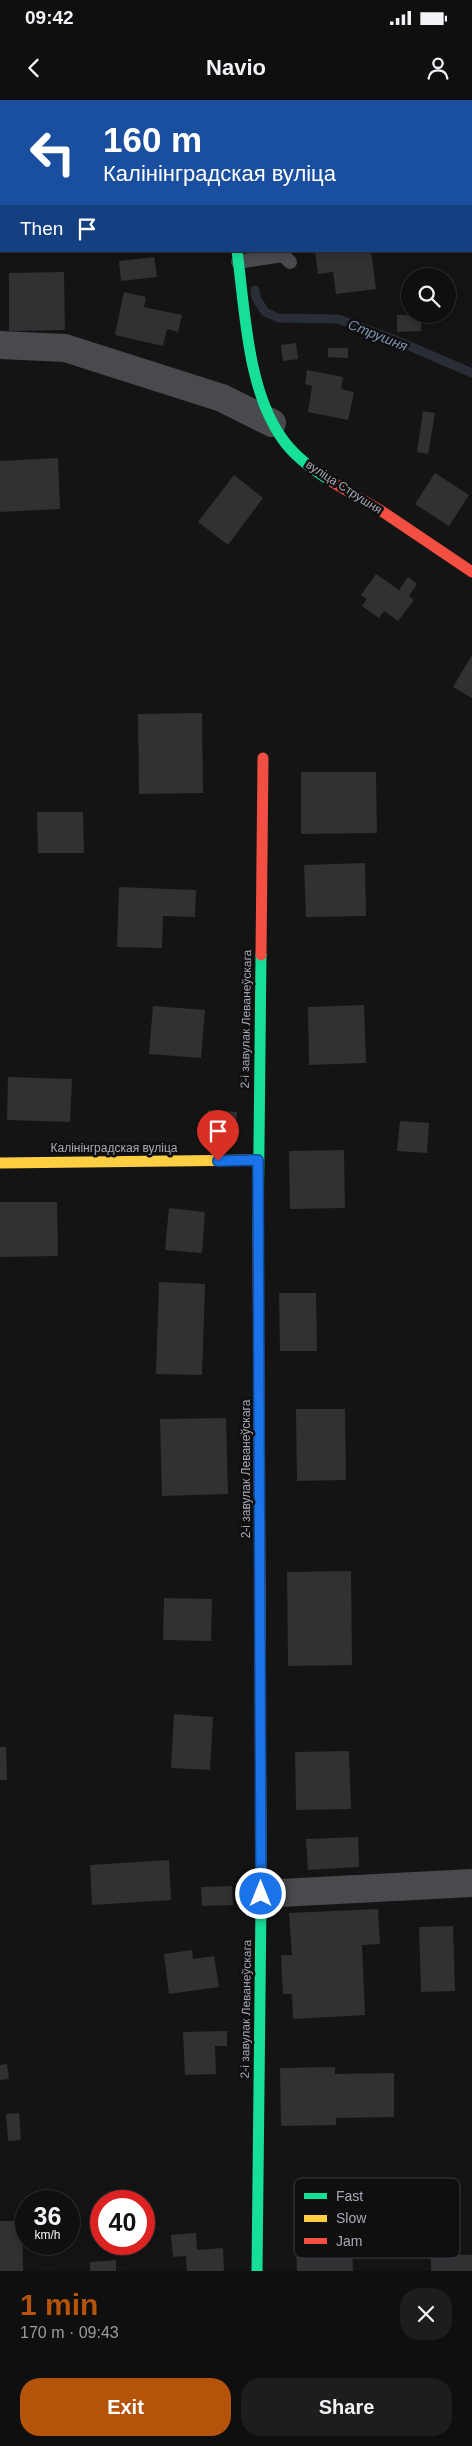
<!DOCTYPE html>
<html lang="en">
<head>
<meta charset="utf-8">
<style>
  body { margin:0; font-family:Arial,sans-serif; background:#1d1d1e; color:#f1f3f6; height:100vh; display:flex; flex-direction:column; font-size:19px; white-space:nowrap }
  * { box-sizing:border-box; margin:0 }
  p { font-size:16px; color:#9b9c9f }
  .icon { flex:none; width:28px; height:28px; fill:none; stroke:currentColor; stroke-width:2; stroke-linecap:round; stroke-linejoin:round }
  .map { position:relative; height:2171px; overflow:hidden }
  .drawer { display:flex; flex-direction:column; background:#0f0f10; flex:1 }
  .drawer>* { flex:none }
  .banner { position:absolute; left:0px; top:0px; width:472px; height:152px; box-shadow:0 2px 8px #0003,0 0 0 1px #2f2f30; background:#1a4fa0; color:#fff; overflow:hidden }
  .fabs { position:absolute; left:401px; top:168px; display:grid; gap:10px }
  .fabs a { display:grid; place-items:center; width:55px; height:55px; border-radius:50%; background:#0f0f10; box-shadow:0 2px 8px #0003,0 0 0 1px #2f2f30; font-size:25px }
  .speed { position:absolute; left:15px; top:2090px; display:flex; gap:10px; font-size:25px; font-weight:700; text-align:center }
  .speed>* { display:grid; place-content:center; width:65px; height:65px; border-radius:50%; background:#0f0f10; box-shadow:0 2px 8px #0003,0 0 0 1px #2f2f30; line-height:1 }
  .speed small { font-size:12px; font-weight:400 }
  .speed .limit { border:8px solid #d22; background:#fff; color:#111 }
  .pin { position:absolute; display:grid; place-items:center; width:42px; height:42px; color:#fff; margin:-51px -21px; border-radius:50% 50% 50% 0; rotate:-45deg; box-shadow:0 0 5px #0007 }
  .pin .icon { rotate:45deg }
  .me { position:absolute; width:55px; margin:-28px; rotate:0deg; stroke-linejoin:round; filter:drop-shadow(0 0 4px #0008) }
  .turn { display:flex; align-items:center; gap:18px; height:105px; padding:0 20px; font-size:22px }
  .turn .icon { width:65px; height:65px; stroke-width:2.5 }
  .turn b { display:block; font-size:35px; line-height:42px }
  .then { display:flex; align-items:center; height:48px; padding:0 20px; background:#0003; gap:10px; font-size:19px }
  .round { display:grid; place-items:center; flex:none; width:52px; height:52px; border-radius:20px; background:#1d1d1e }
  .headline { display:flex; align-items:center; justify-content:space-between; height:85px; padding:0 20px }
  h1 { font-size:30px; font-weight:800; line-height:38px; color:#b45309 }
  .action { display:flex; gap:10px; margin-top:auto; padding:10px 20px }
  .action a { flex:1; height:58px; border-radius:20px; background:#b45309; color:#fff; font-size:20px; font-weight:800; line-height:58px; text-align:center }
  .action a+a { background:#1d1d1e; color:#f1f3f6 }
  .status { display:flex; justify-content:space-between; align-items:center; height:35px; padding:0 25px; background:#0f0f10; direction:ltr }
  .status svg { height:14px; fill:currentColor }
  header { display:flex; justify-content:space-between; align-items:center; height:65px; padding:0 20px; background:#0f0f10; font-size:22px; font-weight:800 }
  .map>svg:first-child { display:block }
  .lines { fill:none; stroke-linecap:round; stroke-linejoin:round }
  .stream { stroke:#282d36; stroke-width:9 }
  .building { fill:#303133 }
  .lane { stroke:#494a4d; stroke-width:14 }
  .street { stroke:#494a4d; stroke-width:28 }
  .fast { stroke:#16e098; stroke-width:11 }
  .slow { stroke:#ffcf43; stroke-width:11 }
  .jam { stroke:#f24e42; stroke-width:11 }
  .route-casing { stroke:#114b97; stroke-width:12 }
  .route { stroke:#1a73e8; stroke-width:9 }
  .labels { text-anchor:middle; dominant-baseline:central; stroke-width:5; stroke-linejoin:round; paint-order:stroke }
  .street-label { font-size:12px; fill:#a6a8b5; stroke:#0f0f10 }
  .water-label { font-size:14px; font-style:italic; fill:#7d91b0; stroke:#0f0f10 }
  .key { fill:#0f0f10; stroke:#3c3d42; stroke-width:1 }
  .key-label { font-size:14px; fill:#a6a8b5 }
</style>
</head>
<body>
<div class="status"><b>09:42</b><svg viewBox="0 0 49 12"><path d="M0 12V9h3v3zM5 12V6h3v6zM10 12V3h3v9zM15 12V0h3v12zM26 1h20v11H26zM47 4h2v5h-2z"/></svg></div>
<header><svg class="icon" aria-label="back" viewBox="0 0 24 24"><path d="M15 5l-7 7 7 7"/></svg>Navio<svg class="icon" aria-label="person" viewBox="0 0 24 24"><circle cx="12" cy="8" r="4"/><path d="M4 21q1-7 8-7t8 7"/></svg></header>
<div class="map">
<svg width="472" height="2171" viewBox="0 0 472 2171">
  <rect width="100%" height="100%" fill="#141415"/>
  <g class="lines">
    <path class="stream" d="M234 0V1
      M255 190 256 198 265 212 278 218 338 219 393 239 472 273"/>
  </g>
  <path class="building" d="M315 151H371L376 189 336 194 333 172 318 174Z
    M154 157 157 177 121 181 119 161Z
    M64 172 65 230 9 231V173Z
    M124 192 146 197 144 207 182 215 178 232 167 229 163 246 115 235Z
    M397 215H421V231L397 232Z
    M296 243 298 259 283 261 281 245Z
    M328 248H348V258L328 257Z
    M307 270 343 277 341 289 354 292 348 320 308 312 312 286 305 284Z
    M423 311 435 313 428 354 417 352Z
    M58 358 60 409 0 412V361Z
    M435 373 469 395 449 426 415 404Z
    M234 375 263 398 228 445 198 422Z
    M376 474 399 490 408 477 417 484 409 496 414 500 398 521 384 511 379 518 362 506 367 499 361 495Z
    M472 555V598L453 587Z
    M202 613 203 693 139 694 138 614Z
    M301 672H376L377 733 301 734Z
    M37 712H83L84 753H38Z
    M365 763 366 816 306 817 304 765Z
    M119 787 196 790 195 817 163 816 162 848 117 847Z
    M364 905 366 963 309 965 308 907Z
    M153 906 205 910 201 958 149 954Z
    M8 977 72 979 70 1022 7 1020Z
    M208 1010 237 1012 236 1031 206 1029Z
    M400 1021 429 1023 427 1053 397 1051Z
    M344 1050 345 1108 290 1109 289 1051Z
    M0 1102H57L58 1156 0 1157Z
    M169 1108 205 1112 202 1153 165 1150Z
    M159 1182 205 1184 202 1275 156 1274Z
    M279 1193H316L317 1251H280Z
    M296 1309H345L346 1380 297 1381Z
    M226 1318 228 1394 162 1396 160 1319Z
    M351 1471 352 1565 288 1566 287 1472Z
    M164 1498 212 1499 211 1541 163 1540Z
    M174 1614 213 1617 210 1670 171 1668Z
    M0 1647H6L7 1680H0Z
    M349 1651 351 1709 296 1710 295 1652Z
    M358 1737 359 1767 308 1770 306 1739Z
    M169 1760 171 1800 92 1805 90 1765Z
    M232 1786 233 1805 202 1806 201 1787Z
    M378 1809 380 1844 362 1845 365 1915 293 1919 292 1894H283L281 1855H292L289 1813Z
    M453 1826 455 1891 421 1892 419 1827Z
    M192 1850 193 1859 214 1856 219 1887 169 1894 164 1854Z
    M227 1931V1946H215L216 1974 185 1975 183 1932Z
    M7 1964 9 1979 0 1980V1965Z
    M335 1967V1974L394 1973V2017L336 2018V2025L281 2026 280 1968Z
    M19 2013 21 2040 8 2041 6 2014Z
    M351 2120 353 2171H297L295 2122Z
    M0 2121H22L23 2171H0Z
    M196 2133 197 2150 223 2148 224 2171H187L186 2156 173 2157 171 2135Z
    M431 2154 472 2155V2171H431Z
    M116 2160V2171H90V2162Z"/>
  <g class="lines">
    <path class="lane" d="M238 162 283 155 290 162"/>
    <path class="street" d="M212 0V1
      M0 245 65 248 222 298 272 323
      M261 1794 472 1783"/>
    <path class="fast" d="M237 151C245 209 247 288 281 337 293 355 311 368 329 380
      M258 1139 261 855
      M257 2171 261 1804"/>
    <path class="slow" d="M0 1063 258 1060
      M260 1487 261 1804"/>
    <path class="jam" d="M329 380 383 412 472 472
      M261 855 263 658
      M258 1139 260 1487"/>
  </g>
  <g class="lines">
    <g class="route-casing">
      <path id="route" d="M218 1061 258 1060 261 1794"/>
    </g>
    <use href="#route" class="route"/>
  </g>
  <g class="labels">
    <g class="street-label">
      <text transform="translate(344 387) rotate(33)">вуліца Струшня</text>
      <text transform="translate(246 919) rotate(-89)">2-і завулак Леванеўскага</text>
      <text x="114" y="1048">Калінінградская вуліца</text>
      <text transform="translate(246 1369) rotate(-90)">2-і завулак Леванеўскага</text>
      <text transform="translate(246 1909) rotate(-89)">2-і завулак Леванеўскага</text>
    </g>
    <g class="water-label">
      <text transform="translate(378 235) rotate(22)">Струшня</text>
    </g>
  </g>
  <rect x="294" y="2078" width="166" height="80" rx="8" class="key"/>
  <rect x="304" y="2093" width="23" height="6" fill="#16e098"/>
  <rect x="304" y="2115" width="23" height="7" fill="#ffcf43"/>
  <rect x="304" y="2138" width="23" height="6" fill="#f24e42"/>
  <g class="key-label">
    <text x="336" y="2101">Fast</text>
    <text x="336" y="2123">Slow</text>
    <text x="336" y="2146">Jam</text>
  </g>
</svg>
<div class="fabs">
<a><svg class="icon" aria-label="search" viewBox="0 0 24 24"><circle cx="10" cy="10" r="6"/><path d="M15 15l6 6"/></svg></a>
</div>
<div class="speed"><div>36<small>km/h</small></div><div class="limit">40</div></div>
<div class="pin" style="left:218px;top:1061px;background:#d93025"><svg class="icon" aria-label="arrive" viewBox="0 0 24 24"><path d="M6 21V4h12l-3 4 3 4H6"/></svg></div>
<svg class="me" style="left:261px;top:1794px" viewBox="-20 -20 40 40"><circle r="17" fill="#1a73e8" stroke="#fff" stroke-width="3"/><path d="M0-11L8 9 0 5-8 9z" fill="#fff"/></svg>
<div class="banner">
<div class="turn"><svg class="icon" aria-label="left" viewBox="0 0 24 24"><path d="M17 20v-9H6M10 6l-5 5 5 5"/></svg><div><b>160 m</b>Калінінградская вуліца</div></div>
<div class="then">Then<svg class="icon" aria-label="arrive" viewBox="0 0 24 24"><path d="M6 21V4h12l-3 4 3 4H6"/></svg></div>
</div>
</div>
<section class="drawer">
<div class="headline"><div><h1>1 min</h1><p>170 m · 09:43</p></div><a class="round"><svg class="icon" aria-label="close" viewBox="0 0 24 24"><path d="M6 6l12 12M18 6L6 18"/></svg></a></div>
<div class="action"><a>Exit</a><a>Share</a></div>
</section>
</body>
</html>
